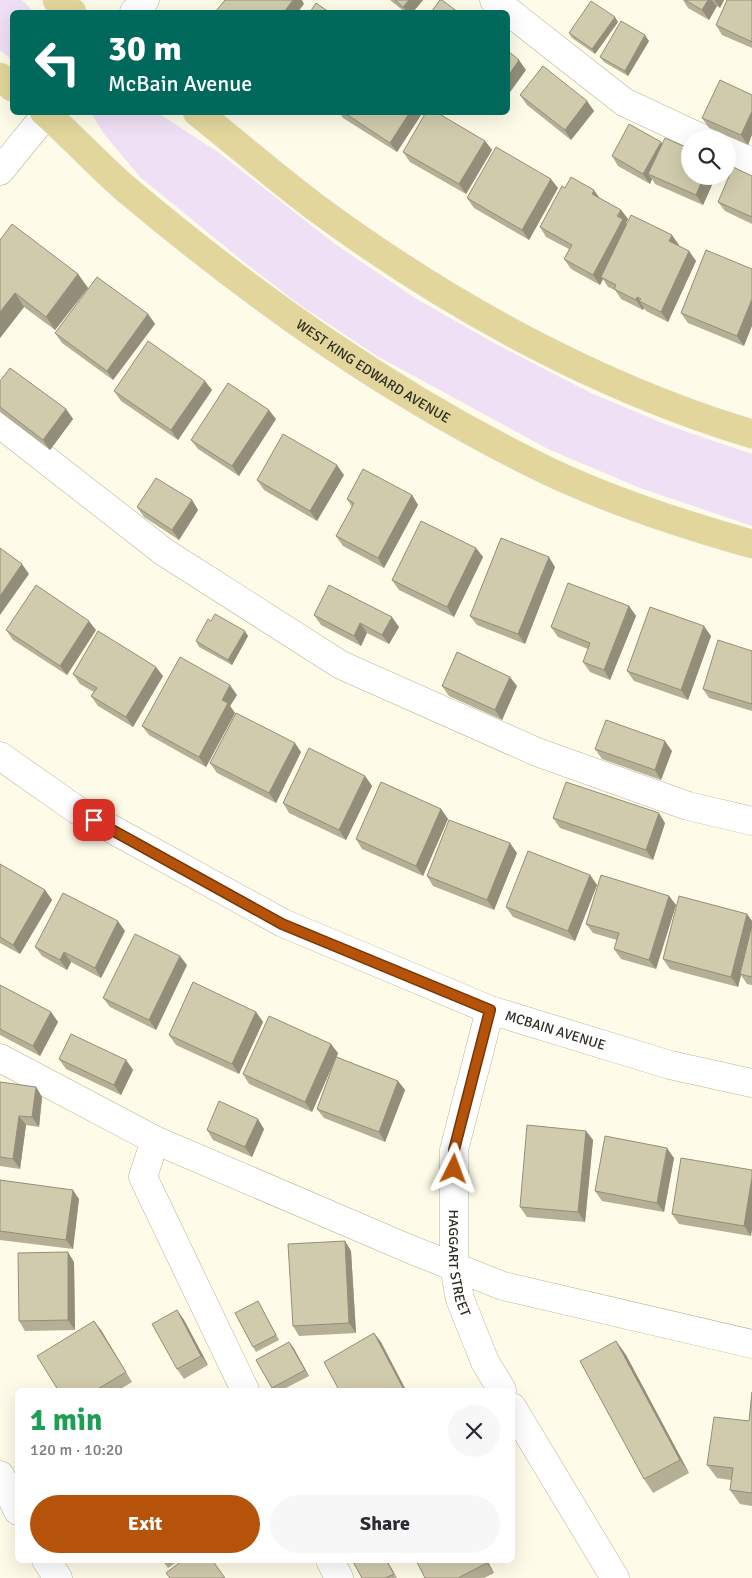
<!DOCTYPE html>
<html lang="en">
<head>
<meta charset="utf-8">
<style>
  body { margin:0; font-family:Signika,sans-serif; background:#f7f7f7; color:#2b2b33; height:100vh; display:flex; flex-direction:column; font-size:19px; white-space:nowrap }
  * { box-sizing:border-box; margin:0 }
  p { font-size:16px; color:#7c7c81 }
  .icon { flex:none; width:28px; height:28px; fill:none; stroke:currentColor; stroke-width:2; stroke-linecap:round; stroke-linejoin:round }
  .map { position:relative; flex:1; overflow:hidden }
  .details { position:absolute; left:15px; top:1388px; width:500px; height:175px; display:flex; flex-direction:column; background:#fff; border-radius:8px; box-shadow:0 5px 20px #0002 }
  .details>* { flex:none }
  .guide { position:absolute; left:10px; top:10px; width:500px; height:105px; border-radius:8px; box-shadow:0 5px 20px #0002; background:#00695c; color:#fff; overflow:hidden }
  .controls { position:absolute; left:681px; top:130px; display:grid; gap:10px }
  .controls a { display:grid; place-items:center; width:55px; height:55px; border-radius:50%; background:#fff; box-shadow:0 5px 20px #0002; font-size:25px }
  .pin { position:absolute; display:grid; place-items:center; width:42px; height:42px; color:#fff; margin:-21px; border-radius:10px; box-shadow:0 2px 8px #0006 }
  .me { position:absolute; width:55px; margin:-28px; rotate:3deg; stroke-linejoin:round; filter:drop-shadow(0 0 4px #0008) }
  .turn { display:flex; align-items:center; gap:18px; height:105px; padding:0 15px; font-size:22px }
  .turn .icon { width:65px; height:65px; stroke-width:2.5 }
  .turn b { display:block; font-size:35px; line-height:42px }
  .round { display:grid; place-items:center; flex:none; width:52px; height:52px; border-radius:26px; background:#f7f7f7 }
  .headline { display:flex; align-items:center; justify-content:space-between; height:85px; padding:0 15px }
  h1 { font-size:30px; font-weight:700; line-height:38px; color:#1e9e55 }
  .primary-button { display:flex; gap:10px; margin-top:auto; padding:10px 15px }
  .primary-button a { flex:1; height:58px; border-radius:30px; background:#b45309; color:#fff; font-size:20px; font-weight:700; line-height:58px; text-align:center }
  .primary-button a+a { background:#f7f7f7; color:#2b2b33 }
  .map>svg:first-child { display:block }
  .green { fill:#f0e0f5 }
  .lines { fill:none; stroke-linecap:round; stroke-linejoin:round }
  .minor-casing { stroke:#bab396; stroke-width:29 }
  .major-casing { stroke:#e2e2e0; stroke-width:29 }
  .minor { stroke:#fff; stroke-width:28 }
  .major { stroke:#e2d69c; stroke-width:28 }
  .wall { fill:#b4af95 }
  .shaded-wall { fill:#928e79 }
  .building { fill:#d1cbad; stroke:#928e79 }
  .route-casing { stroke:#753606; stroke-width:12 }
  .route { stroke:#b45309; stroke-width:9 }
  .labels { text-anchor:middle; dominant-baseline:central; stroke-width:4.5; stroke-linejoin:round; paint-order:stroke }
  .street-label { font-size:14px; fill:#302d22; stroke:#fff }
</style>
</head>
<body>
<div class="map">
<svg width="752" height="1578" viewBox="0 0 752 1578">
  <rect width="100%" height="100%" fill="#fefbe8"/>
  <path class="green" d="M0 0H22L34 12H12V59L0 51Z
    M91 113H158L218 152 335 244 415 298 494 343 591 393 667 425 752 454V526L640 488 548 449 377 356 300 305 244 262 140 177 104 134Z"/>
  <g class="lines">
    <g class="minor-casing">
      <g id="minor">
        <path d="M494 0 624 102 703 139"/>
        <path d="M134 12 145 0"/>
        <path d="M728 150 752 162"/>
        <path d="M0 171 48 112"/>
        <path d="M0 424 164 552 341 665 537 752 688 806 752 821"/>
        <path id="s1" d="M0 756 77 810 283 923 490 1010 670 1065 752 1083"/>
        <path id="s2" d="M490 1010 454 1150V1267L460 1299 485 1362 502 1390"/>
        <path d="M0 1058 155 1140 412 1250 503 1286 752 1344"/>
        <path d="M155 1140 143 1177 245 1390"/>
        <path d="M512 1407 615 1578"/>
        <path d="M0 1475 18 1511"/>
        <path d="M46 1560 58 1578"/>
        <path d="M330 1560 339 1578"/>
      </g>
    </g>
    <g class="major-casing">
      <g id="major">
        <path d="M57 0 72 12"/>
        <path d="M0 77 12 87"/>
        <path id="s3" d="M44 112C73 137 99 166 127 190 258 300 396 398 550 472 614 502 684 525 752 544"/>
        <path d="M197 112C237 144 275 177 315 207 446 304 596 387 752 434"/>
      </g>
    </g>
    <use href="#minor" class="minor"/>
    <use href="#major" class="major"/>
  </g>
  <path class="wall" d="M390 0H423L413 12H405Z
    M683 0H724L720 8 717 6 709 20 688 8Z
    M752 0V48L722 35 716 25Z
    M618 22 595 54 572 38 569 33Z
    M649 41 628 76 604 62 600 57Z
    M520 95 587 101 594 111 571 140 527 105Z
    M752 95 748 145 709 128 702 118Z
    M339 112H423L397 152 343 118Z
    M485 141 492 150 466 194 410 162 403 152Z
    M662 144 690 176H716L703 205 655 184 652 179 650 184 618 166 612 156Z
    M752 176V224L725 211 718 202Z
    M558 188 529 240 474 208 467 198Z
    M565 188 600 198 621 210 628 219 626 223 627 225 679 245V246L689 251 696 261 668 322 646 311 644 308 643 310 621 299 615 290 608 287 603 279 600 285 571 269 564 259 569 249 546 237 540 227Z
    M0 240 78 274 88 288 55 330 24 307 0 338Z
    M706 250 744 346 688 323 681 313Z
    M148 314 155 324 113 380 62 343 55 333Z
    M0 381 66 409 73 419 50 450 0 412Z
    M212 390 178 440 121 401 114 391Z
    M276 419 239 476 198 449 191 440Z
    M344 475 317 521 264 490 257 480Z
    M412 495 418 505 384 568 343 546 336 536 352 507 347 499Z
    M192 500 198 510 179 540 144 517 137 507Z
    M476 548 483 557 454 617 399 590 392 580Z
    M555 567 525 644 477 625 470 616Z
    M629 606 636 616 610 680 590 672 583 662 588 649 558 637 551 627Z
    M314 615 399 627 389 644 367 633 361 646 321 625Z
    M211 621 248 636 232 665 199 647 196 641Z
    M6 630H96L67 675 13 640Z
    M711 636 688 700 634 681 627 671Z
    M752 651V711L709 698 703 689Z
    M73 674 163 676 133 727 98 706 91 696 94 692 80 684Z
    M442 686H517L502 720 449 696Z
    M237 695 230 706 235 713 206 767 149 735 142 726Z
    M595 749 672 751 661 780 602 759Z
    M301 752 276 803 217 773 210 763Z
    M365 776 372 786 346 840 289 813 283 803Z
    M441 809 448 819 423 876 362 849 356 839Z
    M553 818 665 823 653 860 560 828Z
    M517 853 494 910 433 886 427 876Z
    M0 864 45 890 52 900 20 954 0 943Z
    M590 875 597 885 575 941 513 917 506 907Z
    M669 896 676 905 656 969 621 959 614 949 617 940 593 933 586 924Z
    M747 914 752 921V985L747 984 741 975 738 987 670 969 663 959Z
    M125 931 101 978 71 962 67 970 42 956 35 947Z
    M187 965 156 1030 110 1007 103 998Z
    M0 985 51 1012 58 1022 40 1056 0 1035Z
    M256 1012 263 1022 239 1074 176 1045 169 1035Z
    M338 1053 337 1057 398 1081 405 1090 385 1142 324 1118 317 1109 334 1062 312 1112 249 1084 243 1074Z
    M59 1059 126 1060 133 1070 121 1095 66 1069Z
    M0 1082 36 1087 42 1097 39 1127 26 1125 20 1169 0 1166Z
    M264 1129 252 1157 213 1140 207 1130Z
    M586 1131 593 1140 585 1222 527 1217 520 1207Z
    M674 1158 664 1212 602 1201 595 1191Z
    M752 1170 751 1236 679 1224 672 1214Z
    M0 1180 79 1199 73 1249 0 1240Z
    M345 1241 351 1251 356 1333 299 1336 293 1326Z
    M74 1262 75 1330 25 1331 19 1321Z
    M258 1301 261 1306 279 1340 256 1352 253 1347Z
    M177 1310 184 1320 208 1365 184 1379 177 1369Z
    M101 1330 132 1382 119 1390H58Z
    M616 1341 626 1355 689 1473 653 1493 644 1479Z
    M293 1347 309 1376 282 1390H273L256 1360Z
    M752 1392V1506L740 1504 730 1490 731 1480 717 1478 707 1465 749 1421Z
    M162 1560H180L168 1568Z
    M387 1560 397 1578H362Z
    M416 1560H487L494 1573 484 1578H425Z"/>
  <path class="shaded-wall" d="M293 0H302L304 4 298 12H284Z
    M409 0H423L413 12H407L403 7Z
    M708 0H712L717 6 709 20 702 10Z
    M714 0H724L720 8Z
    M615 17 618 22 595 54 592 49Z
    M645 35 649 41 628 76 625 71Z
    M519 60 526 70 508 95V76Z
    M587 101 594 111 571 140 565 130Z
    M752 111V135L748 145 741 135Z
    M410 112H423L397 152 390 143Z
    M485 141 492 150 466 194 459 184Z
    M661 142 667 151 648 174 652 179 650 184 643 174Z
    M704 176H716L703 205 696 195Z
    M551 179 558 188 529 240 522 230Z
    M594 190 601 200 592 194Z
    M621 210 628 219 626 223 630 229 601 277 603 279 600 285 593 275Z
    M672 235 679 245 676 251 669 241Z
    M689 251 696 261 668 322 661 312Z
    M78 274 88 288 55 330 46 317Z
    M15 293 24 307 0 338V312Z
    M637 297 644 308 643 310 636 300Z
    M752 299V326L744 346 737 336Z
    M148 314 155 324 113 380 107 371Z
    M205 381 212 390 178 440 171 430Z
    M66 409 73 419 50 450 43 440Z
    M269 410 276 419 239 476 232 466Z
    M337 465 344 475 317 521 310 511Z
    M412 495 418 505 384 568 378 558Z
    M192 500 198 510 179 540 172 530Z
    M476 548 483 557 454 617 447 607Z
    M549 557 555 567 525 644 518 634Z
    M22 564 29 574 0 615V596Z
    M629 606 636 616 610 680 604 670Z
    M392 617 399 627 389 644 382 635Z
    M89 621 96 630 67 675 60 666Z
    M360 623 367 633 361 646 354 636Z
    M704 626 711 636 688 700 681 690Z
    M245 631 248 636 232 665 228 660Z
    M156 667 163 676 133 727 126 717Z
    M510 677 517 686 502 720 495 710Z
    M230 685 237 695 230 706 235 713 206 767 199 757 222 700Z
    M665 741 672 751 661 780 655 770Z
    M295 743 301 752 276 803 269 793Z
    M365 776 372 786 346 840 339 830Z
    M441 809 448 819 423 876 416 866Z
    M659 813 665 823 653 860 646 850Z
    M510 843 517 853 494 910 487 900Z
    M590 875 597 885 575 941 568 931Z
    M45 890 52 900 20 954 13 945Z
    M669 896 676 905 656 969 649 960Z
    M747 914 752 921V932L738 987 731 977Z
    M118 921 125 931 101 978 95 968Z
    M64 952 71 962 67 970 60 960Z
    M180 956 187 965 156 1030 149 1020Z
    M51 1012 58 1022 40 1056 33 1046Z
    M256 1012 263 1022 239 1074 232 1064Z
    M331 1044 338 1053 312 1112 305 1102Z
    M126 1060 133 1070 121 1095 114 1085Z
    M398 1081 405 1090 385 1142 379 1132Z
    M36 1087 42 1097 39 1127 32 1117Z
    M19 1116 26 1125 20 1169 13 1159Z
    M258 1119 264 1129 252 1157 245 1147Z
    M586 1131 593 1140 585 1222 578 1212Z
    M667 1148 674 1158 664 1212 657 1203Z
    M752 1177V1230L751 1236 744 1226Z
    M73 1190 79 1199 73 1249 66 1240Z
    M345 1241 351 1251 356 1333 349 1323Z
    M68 1252 74 1262 75 1330 68 1320Z
    M177 1310 184 1320 208 1365 201 1356Z
    M94 1321 101 1330 132 1382 126 1372Z
    M374 1333 381 1342 406 1390H404Z
    M616 1341 626 1355 689 1473 680 1460Z
    M289 1342 293 1347 309 1376 305 1370Z
    M486 1560H487L494 1573 487 1563Z"/>
  <path class="building" d="M225 0H293L284 12H215Z
    M395 0H409L403 7Z
    M440 0H442L458 12H431Z
    M685 0H708L702 10Z
    M727 0H752V42L716 25Z
    M591 1 615 17 592 49 569 33Z
    M316 3 329 12H310Z
    M621 21 645 35 625 71 600 57Z
    M508 51 519 60 508 76Z
    M543 66 587 101 565 130 520 95Z
    M720 80 752 95V111L741 135 702 118Z
    M343 112H410L390 143Z
    M426 112H436L485 141 459 184 403 152Z
    M629 124 661 142 643 174 612 156Z
    M665 138 690 149V176H704L696 195 648 174Z
    M496 147 551 179 522 230 467 198Z
    M733 167 752 176V217L718 202Z
    M571 177 594 190 592 194 621 210 617 216 623 219 593 275 564 259 572 245 540 227 562 186 565 188Z
    M631 215 672 235 669 241 689 251 661 312 639 301 641 299 637 297 636 300 614 289 616 285 601 277Z
    M12 224 78 274 46 317 15 293 0 312V240Z
    M706 250 752 269V299L737 336 681 313Z
    M97 277 148 314 107 371 55 333Z
    M148 341 205 381 171 430 114 391Z
    M10 368 66 409 43 440 0 407V381Z
    M228 383 269 410 232 466 191 440Z
    M283 434 337 465 310 511 257 480Z
    M363 469 412 495 378 558 336 536 354 503 347 499Z
    M156 478 192 500 172 530 137 507Z
    M421 521 476 548 447 607 392 580Z
    M501 538 549 557 518 634 470 616Z
    M0 548 22 564 0 596Z
    M568 583 629 606 604 670 583 662 590 643 551 627Z
    M36 585 89 621 60 666 6 630Z
    M329 585 392 617 382 635 360 623 354 636 314 615Z
    M650 607 704 626 681 690 627 671Z
    M215 614 245 631 228 660 196 641 208 619 211 621Z
    M98 631 156 667 126 717 91 696 97 688 73 674Z
    M718 640 752 651V704L703 689Z
    M457 652 510 677 495 710 442 686Z
    M180 657 230 685 222 700 228 703 199 757 142 726Z
    M236 713 295 743 269 793 210 763Z
    M606 720 665 741 655 770 595 749Z
    M309 748 365 776 339 830 283 803Z
    M381 782 441 809 416 866 356 839Z
    M566 782 659 813 646 850 553 818Z
    M449 820 510 843 487 900 427 876Z
    M528 851 590 875 568 931 506 907Z
    M0 864 45 890 13 945 0 937Z
    M601 875 669 896 649 960 614 949 619 933 586 924Z
    M63 893 118 921 95 968 64 952 60 960 35 947Z
    M679 896 747 914 731 977 663 959Z
    M752 925V977L740 974Z
    M135 934 180 956 149 1020 103 998Z
    M193 982 256 1012 232 1064 169 1035Z
    M0 985 51 1012 33 1046 0 1029Z
    M269 1016 331 1044 305 1102 243 1074Z
    M71 1034 126 1060 114 1085 59 1059Z
    M336 1057 398 1081 379 1132 317 1109Z
    M0 1082 36 1087 32 1117 19 1116 13 1159 0 1157Z
    M219 1101 258 1119 245 1147 207 1130Z
    M527 1125 586 1131 578 1212 520 1207Z
    M605 1136 667 1148 657 1203 595 1191Z
    M681 1158 752 1170V1177L744 1226 672 1214Z
    M0 1180 73 1190 66 1240 0 1231Z
    M345 1241 349 1323 293 1326 288 1244Z
    M68 1252V1320L19 1321 18 1253Z
    M258 1301 276 1335 253 1347 235 1313Z
    M177 1310 201 1356 177 1369 152 1324Z
    M94 1321 126 1372 96 1390H58L37 1356Z
    M374 1333 404 1390H339L324 1362Z
    M616 1341 680 1460 644 1479 580 1361Z
    M289 1342 305 1370 272 1388 256 1360Z
    M752 1392V1493L730 1490 733 1468 707 1465 714 1417 749 1421Z
    M183 1560H212L225 1578H170L166 1573Z
    M352 1560H386L394 1574 385 1578H362Z
    M416 1560H486L487 1563 458 1578H425Z"/>
  <g class="lines">
    <g class="route-casing">
      <path id="route" d="M94 820 282 924 490 1010 454 1150V1169"/>
    </g>
    <use href="#route" class="route"/>
  </g>
  <g class="labels">
    <g class="street-label">
      <text stroke="none"><textPath href="#s3" startOffset="420">WEST KING EDWARD AVENUE</textPath></text>
      <text stroke="none"><textPath href="#s1" startOffset="622">MCBAIN AVENUE</textPath></text>
      <text stroke="none"><textPath href="#s2" startOffset="258">HAGGART STREET</textPath></text>
    </g>
  </g>
</svg>
<div class="controls">
<a><svg class="icon" aria-label="search" viewBox="0 0 24 24"><circle cx="10" cy="10" r="6"/><path d="M15 15l6 6"/></svg></a>
</div>
<div class="pin" style="left:94px;top:820px;background:#d93025"><svg class="icon" aria-label="arrive" viewBox="0 0 24 24"><path d="M6 21V4h12l-3 4 3 4H6"/></svg></div>
<svg class="me" style="left:454px;top:1169px" viewBox="-20 -20 40 40"><path d="M0-17L14 15 0 8-14 15z" fill="#b45309" stroke="#fff" stroke-width="4"/></svg>
<div class="guide">
<div class="turn"><svg class="icon" aria-label="left" viewBox="0 0 24 24"><path d="M17 20v-9H6M10 6l-5 5 5 5"/></svg><div><b>30 m</b>McBain Avenue</div></div>
</div>
<section class="details">
<div class="headline"><div><h1>1 min</h1><p>120 m · 10:20</p></div><a class="round"><svg class="icon" aria-label="close" viewBox="0 0 24 24"><path d="M6 6l12 12M18 6L6 18"/></svg></a></div>
<div class="primary-button"><a>Exit</a><a>Share</a></div>
</section>
</div>
</body>
</html>
